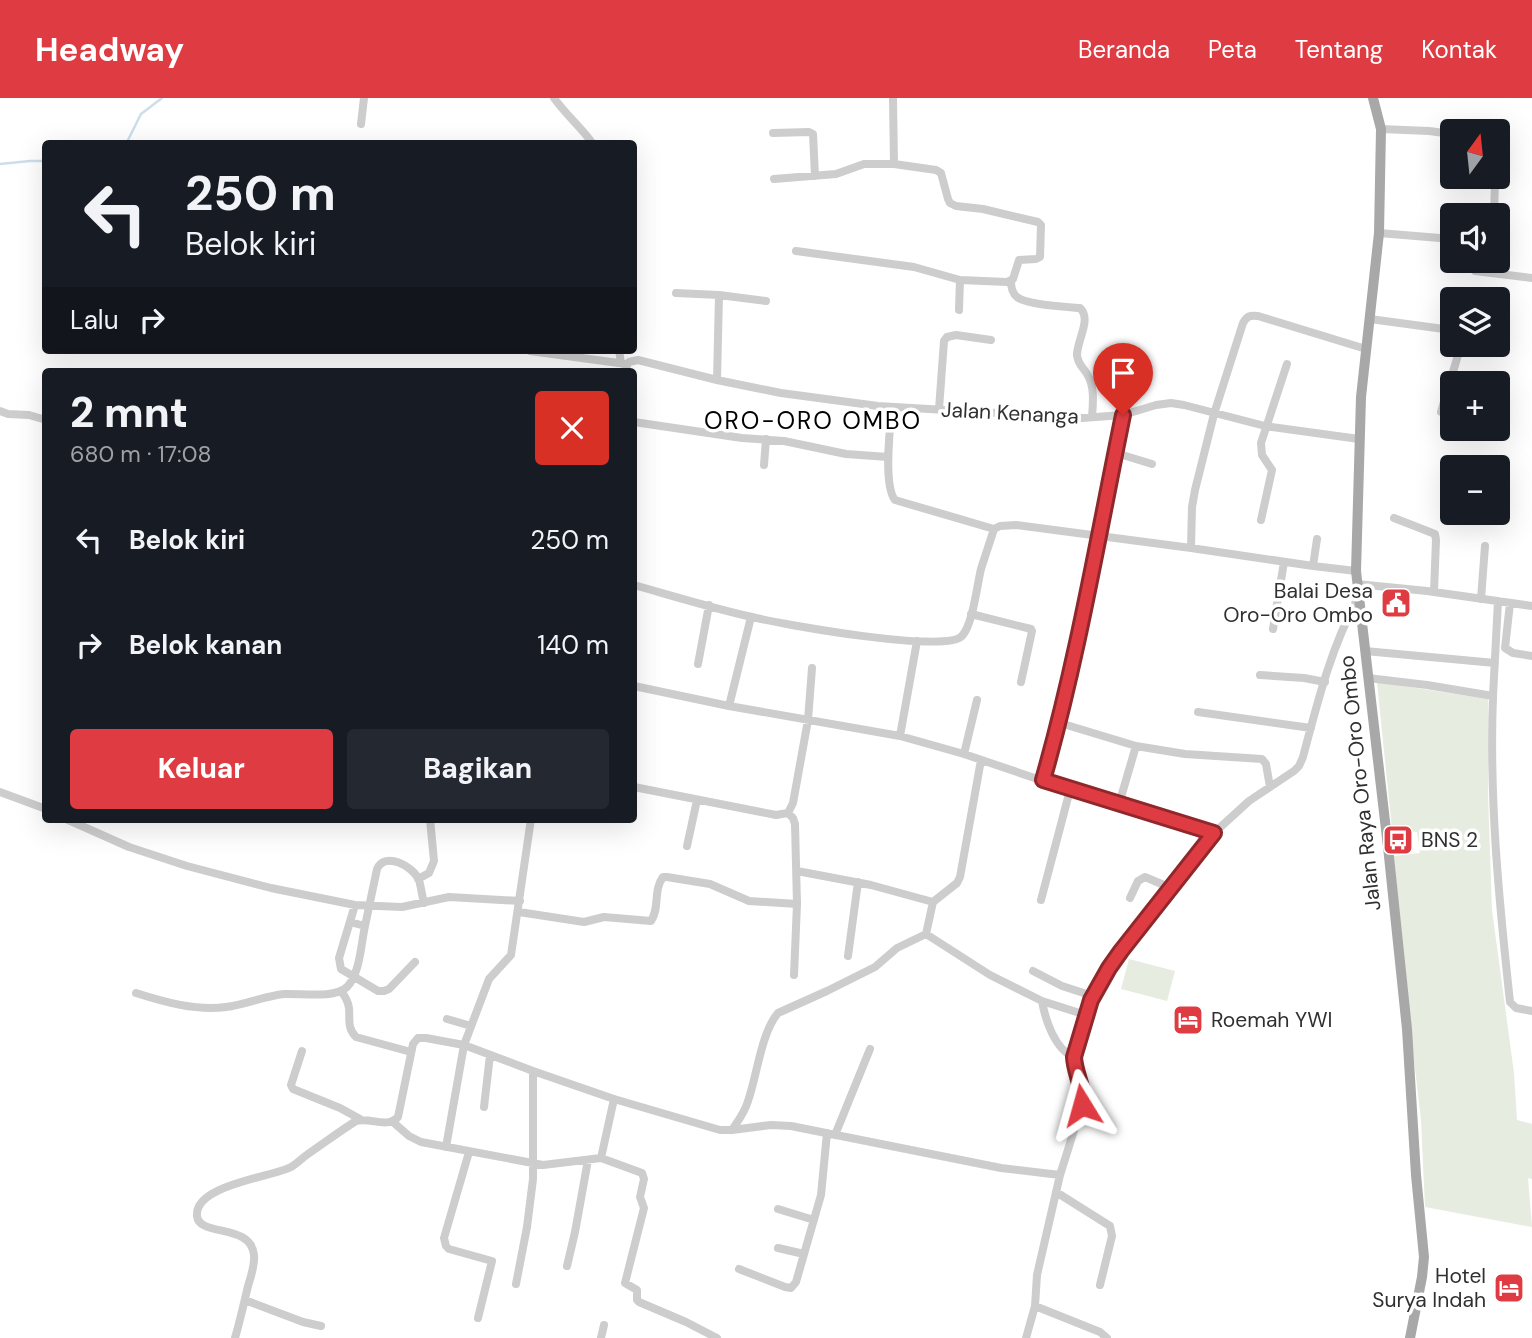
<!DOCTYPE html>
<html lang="id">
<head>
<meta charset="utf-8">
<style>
  body { margin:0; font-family:"DM Sans",sans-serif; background:#242831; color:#f1f3f6; height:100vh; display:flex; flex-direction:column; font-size:26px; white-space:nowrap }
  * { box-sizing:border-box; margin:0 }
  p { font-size:23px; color:#9ea1a6 }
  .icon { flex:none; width:38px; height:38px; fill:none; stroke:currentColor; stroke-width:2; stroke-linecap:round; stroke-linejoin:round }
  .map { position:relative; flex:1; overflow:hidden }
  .drawer { position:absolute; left:42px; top:270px; width:595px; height:455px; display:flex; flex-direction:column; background:#171b24; border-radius:7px; box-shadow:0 7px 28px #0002 }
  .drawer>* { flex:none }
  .top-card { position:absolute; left:42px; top:42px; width:595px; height:214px; border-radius:7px; box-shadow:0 7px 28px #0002; background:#171b24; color:#f1f3f6; overflow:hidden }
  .needle { width:46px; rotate:15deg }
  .controls { position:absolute; left:1440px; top:21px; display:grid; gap:14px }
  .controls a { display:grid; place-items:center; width:70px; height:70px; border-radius:7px; background:#171b24; box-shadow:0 7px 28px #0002; font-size:35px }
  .pin { position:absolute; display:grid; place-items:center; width:60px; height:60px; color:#fff; margin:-72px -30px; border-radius:50% 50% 50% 0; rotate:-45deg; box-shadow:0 0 7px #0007 }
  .pin .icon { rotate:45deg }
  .me { position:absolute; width:77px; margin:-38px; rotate:352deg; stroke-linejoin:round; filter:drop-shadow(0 0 5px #0008) }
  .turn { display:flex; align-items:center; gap:24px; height:147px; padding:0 28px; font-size:32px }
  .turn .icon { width:91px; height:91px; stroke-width:2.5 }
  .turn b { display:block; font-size:49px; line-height:60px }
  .then { display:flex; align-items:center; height:66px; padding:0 28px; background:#0003; gap:14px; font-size:26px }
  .round { display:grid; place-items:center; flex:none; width:74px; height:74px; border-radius:7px; background:#242831 }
  .head { display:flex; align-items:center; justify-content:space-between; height:119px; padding:0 28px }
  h1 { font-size:42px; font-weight:800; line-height:52px }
  .cta { display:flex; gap:14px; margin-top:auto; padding:14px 28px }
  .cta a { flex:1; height:80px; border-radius:7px; background:#de3c42; color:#fff; font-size:28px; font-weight:800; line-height:80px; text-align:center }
  .cta a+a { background:#242831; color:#f1f3f6 }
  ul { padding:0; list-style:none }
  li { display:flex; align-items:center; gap:21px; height:105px; padding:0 28px }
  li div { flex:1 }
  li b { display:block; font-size:26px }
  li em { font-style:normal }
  header { display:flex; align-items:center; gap:42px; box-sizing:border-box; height:98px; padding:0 35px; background:#de3c42; color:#fff }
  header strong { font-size:33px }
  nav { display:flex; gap:38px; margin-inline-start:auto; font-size:24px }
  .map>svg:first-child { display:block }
  .green { fill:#e6ecdf }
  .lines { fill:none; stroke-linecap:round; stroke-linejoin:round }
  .stream { stroke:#ccdeeb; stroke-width:2.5 }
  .minor { stroke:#cdcdcd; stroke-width:8 }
  .major { stroke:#a8a8a8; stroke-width:10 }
  .route-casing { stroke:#90272b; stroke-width:18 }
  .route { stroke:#de3c42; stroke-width:12 }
  .labels { text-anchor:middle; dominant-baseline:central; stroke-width:7; stroke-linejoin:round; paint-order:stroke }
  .street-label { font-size:21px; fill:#303030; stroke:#fff }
  .poi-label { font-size:21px; fill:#303030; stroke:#fff; text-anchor:end }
  .quarter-label { font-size:24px; letter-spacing:2px; fill:#000; stroke:#fff }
</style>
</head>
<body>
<header>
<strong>Headway</strong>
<nav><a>Beranda</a><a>Peta</a><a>Tentang</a><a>Kontak</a></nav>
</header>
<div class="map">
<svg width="1532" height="1240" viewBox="0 0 1532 1240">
  <rect width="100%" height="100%" fill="#fff"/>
  <path class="green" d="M1377 584 1488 601V696L1492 812 1514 975 1517 1022 1532 1026V1081L1528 1080 1532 1129 1425 1109 1421 1022 1406 893 1394 758 1420 755 1417 734 1392 731Z
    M1129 861 1175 873 1167 903 1121 891Z"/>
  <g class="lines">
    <path class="stream" d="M126 46 141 16 162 0
      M0 66 30 63H46"/>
    <path class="minor" d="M554 0C566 17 581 29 593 46
      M361 26 364 0
      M1381 31 1429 33 1452 36
      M773 35 809 34 813 36 815 78
      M774 81 836 76 864 66H894
      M1494 117 1495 84
      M1379 135 1452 141
      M796 153 914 169 960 182 1007 184 1013 181 1019 162 1036 161 1040 159 1041 127 1038 124 983 111 956 108 950 105 948 101 941 75 936 72 894 66 893 0
      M1474 163 1473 170 1475 173 1532 180
      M1011 183C1011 189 1012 195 1017 199 1026 207 1067 209 1080 210 1092 221 1077 242 1077 257 1078 267 1083 269 1087 276 1095 288 1093 306 1092 319
      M676 195 719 197
      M959 212 960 182
      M1370 221 1444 231 1452 234
      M619 252 621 265
      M530 253 626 266
      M624 273 629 264 638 262 717 282 781 295 878 308 1082 320 1123 317 1156 307 1171 305 1184 307 1265 328 1359 341
      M717 282 719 197 766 203
      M892 309C890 329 883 387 895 402L994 431 1000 428 1016 427 1191 450 1313 468 1356 473
      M939 311 944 243 947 239 956 237 991 242
      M0 313 8 316 29 317 46 322
      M1441 314 1461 247
      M634 324 742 340 784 343 846 356 888 359
      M1116 355 1152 366
      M764 367 766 341
      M1394 420 1435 436 1436 442 1434 494
      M1261 422 1272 372 1262 357 1261 345 1287 266
      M1191 450 1192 409 1195 392 1214 316 1243 225C1247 218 1250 217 1258 218L1366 251
      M1313 468 1317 441
      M1357 486 1427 493 1532 508
      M634 487C673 498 712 510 752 519 781 526 946 556 962 538 973 526 977 487 981 471 985 458 990 444 994 431
      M1481 501 1485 448
      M1510 505 1505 550 1513 555 1532 558
      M971 516 1031 531 1032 533 1021 584
      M1273 531 1284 464
      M1365 553 1495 565
      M698 566 709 507
      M1260 577 1304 580 1325 584
      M1368 580 1427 587 1493 598C1489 700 1499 803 1510 904L1516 910 1532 913
      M634 588 729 608 900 638 964 656 1070 692 1214 735
      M1493 598 1498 503
      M729 608 751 519
      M1198 614 1311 630
      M1060 625 1136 648 1185 656 1262 661 1266 666 1270 689
      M900 638 917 543
      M964 656 977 602
      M1043 683C1077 563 1098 439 1123 317L1127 282
      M634 689 776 717 788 715 793 705 808 622 812 570
      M0 694 46 711
      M1119 706 1136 648
      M788 715 793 720 795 726 797 806 794 877
      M66 721 129 749 187 768 271 790 355 807 402 809 449 799 520 803
      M687 748 697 702
      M797 773 871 787 933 804
      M418 781 429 775 434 763 430 721
      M1130 800 1138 783 1145 779 1171 790
      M1041 802 1070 692
      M355 807 339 860 341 871 378 893H384L389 891 415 864
      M519 814 584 824 604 819 651 823C660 810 653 792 663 779H667L710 786 749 803 797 806
      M365 828 377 771C385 753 413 768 419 782 421 789 422 797 424 805
      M926 836 990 877 1042 903 1086 917
      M848 858 858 784
      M1033 873 1062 888 1093 898
      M341 893C345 898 348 903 349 910 350 922 347 930 356 939L411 954
      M136 895C164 904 196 913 226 909 245 907 264 898 284 896 301 895 334 901 347 889 360 876 361 846 365 828L350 824
      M1042 903C1045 921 1055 952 1074 959
      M447 921 471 928
      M302 953 291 987 293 991 340 1010 360 1021
      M484 1009 490 957
      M393 1024 409 1038 421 1044 543 1067 601 1060 642 1075 644 1081 640 1099 644 1110 625 1185 637 1192V1202L639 1204 686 1224 717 1240
      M732 1032C738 1023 745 1014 748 1003 757 978 761 935 778 915L827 893 875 869 897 850 926 836 933 804 957 785 960 779 981 662
      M835 1037 870 951
      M446 1049 464 947 533 973 614 1001 720 1032H732L771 1027 791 1028 1001 1070 1060 1077
      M469 1054 444 1140 446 1148 449 1151 492 1163 478 1220
      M601 1060 614 1001
      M1056 1094 1110 1128 1112 1138 1100 1187
      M778 1111 814 1122
      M778 1150 804 1156
      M567 1168 575 1134 588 1062
      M739 1171 785 1189 791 1190 796 1184 821 1097 827 1035
      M516 1186 527 1129 533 1081V973
      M245 1202 303 1224 321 1228
      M1035 1208 1100 1234 1107 1240
      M235 1240C240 1223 244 1205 248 1188 251 1178 255 1167 254 1157 251 1125 199 1139 197 1118 194 1087 272 1079 291 1069 298 1065 302 1060 308 1056 324 1045 340 1033 356 1023 371 1019 387 1031 398 1019L413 946 418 940H426L464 947 489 881 511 857 531 721
      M601 1240 604 1227
      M1026 1240 1035 1208 1037 1177 1060 1077 1082 1007 1083 990 1075 967 1074 959 1091 902 1109 870 1121 853 1214 735 1249 703 1294 673 1299 668 1303 659C1317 606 1331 549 1358 500"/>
    <path class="major" d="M1373 0 1381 31 1379 135 1361 299 1356 473 1388 749 1407 931 1416 1077 1424 1159 1422 1179 1410 1240"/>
  </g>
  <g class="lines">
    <g class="route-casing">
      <path id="route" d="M1082 1007C1084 987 1075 977 1074 959L1091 902 1109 870 1121 853 1214 735 1043 682C1077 563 1098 439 1123 317"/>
    </g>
    <use href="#route" class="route"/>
  </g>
  <defs>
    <g id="civic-square" transform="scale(1.575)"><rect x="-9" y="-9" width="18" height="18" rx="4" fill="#de3c42" stroke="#fff"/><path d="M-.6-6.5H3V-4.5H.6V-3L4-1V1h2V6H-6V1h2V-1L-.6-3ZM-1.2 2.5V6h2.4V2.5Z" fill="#fff"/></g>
    <g id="bus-square" transform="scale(1.575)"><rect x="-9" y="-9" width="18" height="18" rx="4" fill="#de3c42" stroke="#fff"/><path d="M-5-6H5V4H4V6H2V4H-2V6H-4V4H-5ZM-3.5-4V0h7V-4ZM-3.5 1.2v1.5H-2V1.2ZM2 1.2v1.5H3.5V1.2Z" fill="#fff"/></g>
    <g id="hotel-square" transform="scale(1.575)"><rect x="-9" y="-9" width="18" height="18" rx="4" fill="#de3c42" stroke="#fff"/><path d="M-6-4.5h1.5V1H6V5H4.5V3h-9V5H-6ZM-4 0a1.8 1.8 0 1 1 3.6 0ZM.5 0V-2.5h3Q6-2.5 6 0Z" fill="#fff"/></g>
  </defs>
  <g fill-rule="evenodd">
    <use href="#civic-square" x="1396" y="505"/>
    <use href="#bus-square" x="1398" y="742"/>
    <use href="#hotel-square" x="1188" y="922"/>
    <use href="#hotel-square" x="1509" y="1190"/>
  </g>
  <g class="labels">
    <g class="street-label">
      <text transform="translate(1010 315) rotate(3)">Jalan Kenanga</text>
      <text transform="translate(1360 685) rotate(-96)">Jalan Raya Oro-Oro Ombo</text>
    </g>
    <g class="poi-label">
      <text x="1373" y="493">Balai Desa<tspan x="1373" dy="24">Oro-Oro Ombo</tspan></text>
      <text x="1421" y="742" text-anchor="start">BNS 2</text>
      <text x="1211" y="922" text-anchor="start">Roemah YWI</text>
      <text x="1486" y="1178">Hotel<tspan x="1486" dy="24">Surya Indah</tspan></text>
    </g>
    <g class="quarter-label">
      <text x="813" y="322">ORO-ORO OMBO</text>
    </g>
  </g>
</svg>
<div class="controls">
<a><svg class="needle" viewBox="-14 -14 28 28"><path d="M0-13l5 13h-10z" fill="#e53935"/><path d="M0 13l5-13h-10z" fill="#9ea1a6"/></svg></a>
<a><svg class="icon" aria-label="sound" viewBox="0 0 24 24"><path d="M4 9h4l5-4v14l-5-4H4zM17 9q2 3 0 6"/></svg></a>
<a><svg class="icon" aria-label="layers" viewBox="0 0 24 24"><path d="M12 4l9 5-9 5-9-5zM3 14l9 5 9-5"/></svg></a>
<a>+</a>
<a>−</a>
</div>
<div class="pin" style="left:1123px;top:317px;background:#d93025"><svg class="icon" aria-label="arrive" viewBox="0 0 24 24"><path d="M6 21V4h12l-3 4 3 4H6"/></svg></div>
<svg class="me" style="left:1082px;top:1007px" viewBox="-20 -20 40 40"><path d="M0-17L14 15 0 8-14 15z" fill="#de3c42" stroke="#fff" stroke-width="4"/></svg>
<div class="top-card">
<div class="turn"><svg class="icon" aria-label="left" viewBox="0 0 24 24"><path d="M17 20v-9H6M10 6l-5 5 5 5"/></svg><div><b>250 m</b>Belok kiri</div></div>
<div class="then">Lalu<svg class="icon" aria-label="right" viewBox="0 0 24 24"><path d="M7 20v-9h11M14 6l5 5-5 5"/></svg></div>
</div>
<section class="drawer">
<div class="head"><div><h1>2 mnt</h1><p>680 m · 17:08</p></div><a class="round" style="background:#d93025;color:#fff"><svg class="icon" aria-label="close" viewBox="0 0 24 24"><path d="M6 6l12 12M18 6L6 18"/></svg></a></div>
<ul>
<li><svg class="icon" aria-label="left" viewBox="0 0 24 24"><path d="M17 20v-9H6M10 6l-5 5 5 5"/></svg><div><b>Belok kiri</b></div><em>250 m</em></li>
<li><svg class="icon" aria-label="right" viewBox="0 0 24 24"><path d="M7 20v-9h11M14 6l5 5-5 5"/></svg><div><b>Belok kanan</b></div><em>140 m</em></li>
</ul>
<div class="cta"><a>Keluar</a><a>Bagikan</a></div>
</section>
</div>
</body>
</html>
